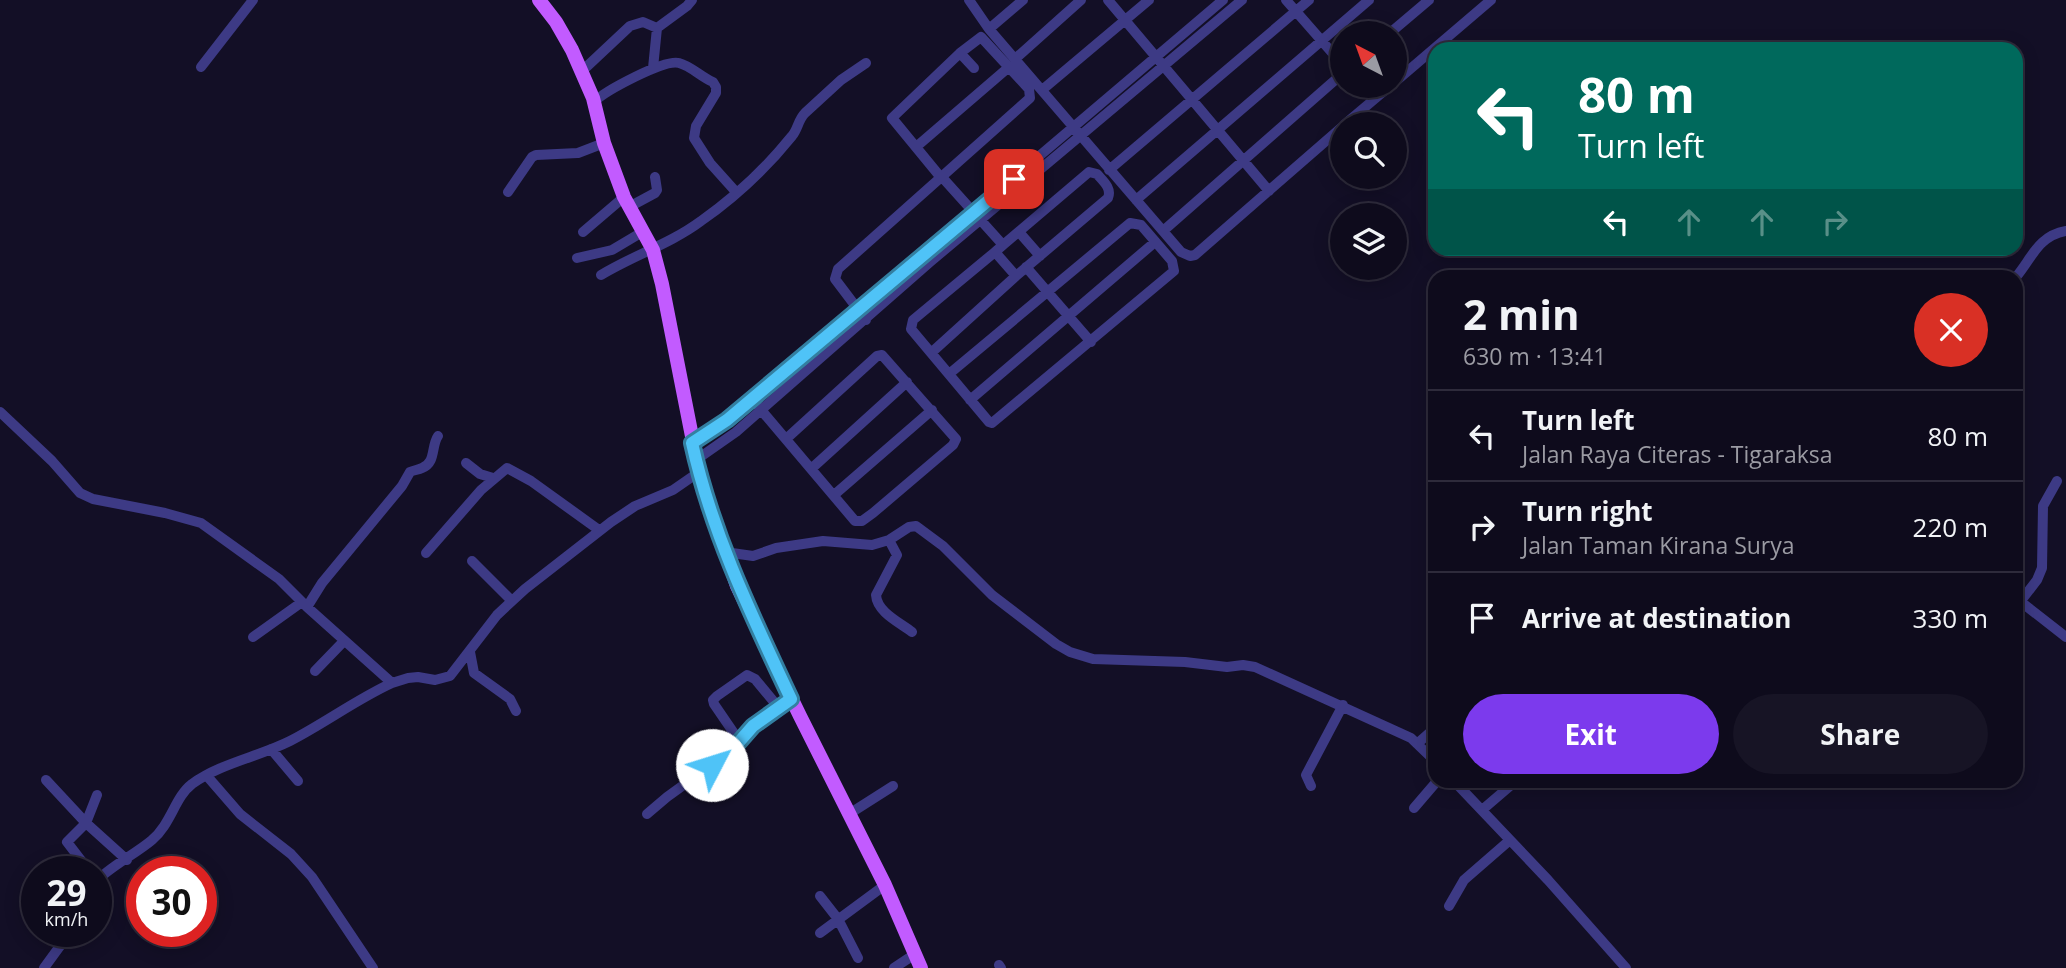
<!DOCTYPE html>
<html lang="en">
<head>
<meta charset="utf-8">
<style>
  body { margin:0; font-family:"Open Sans",sans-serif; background:#171425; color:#f1f3f6; height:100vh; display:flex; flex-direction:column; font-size:26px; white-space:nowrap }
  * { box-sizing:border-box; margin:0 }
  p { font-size:23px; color:#9b9ba3 }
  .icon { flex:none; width:38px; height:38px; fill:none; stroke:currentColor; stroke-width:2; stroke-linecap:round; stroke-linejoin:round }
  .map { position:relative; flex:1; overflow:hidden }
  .details { position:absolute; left:1428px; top:270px; width:595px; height:518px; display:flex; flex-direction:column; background:#0e0b1c; border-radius:21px; box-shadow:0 4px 18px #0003,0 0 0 2px #2e2b3b }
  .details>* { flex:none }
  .banner { position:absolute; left:1428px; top:42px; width:595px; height:214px; border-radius:21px; box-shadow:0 4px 18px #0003,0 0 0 2px #2e2b3b; background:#00695c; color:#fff; overflow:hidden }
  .needle { width:46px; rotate:319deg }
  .fabs { position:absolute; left:1330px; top:21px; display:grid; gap:14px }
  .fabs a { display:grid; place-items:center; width:77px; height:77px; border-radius:50%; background:#0e0b1c; box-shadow:0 4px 18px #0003,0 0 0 2px #2e2b3b; font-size:35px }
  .speed { position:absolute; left:21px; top:856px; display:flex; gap:14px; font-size:35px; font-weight:700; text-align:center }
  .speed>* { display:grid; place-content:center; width:91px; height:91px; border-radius:50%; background:#0e0b1c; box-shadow:0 4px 18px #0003,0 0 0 2px #2e2b3b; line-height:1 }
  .speed small { font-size:18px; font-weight:400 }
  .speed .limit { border:10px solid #d22; background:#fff; color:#111 }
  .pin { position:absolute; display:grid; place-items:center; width:60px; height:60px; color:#fff; margin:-30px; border-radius:14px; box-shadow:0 4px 10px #0006 }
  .me { position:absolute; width:77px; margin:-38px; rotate:50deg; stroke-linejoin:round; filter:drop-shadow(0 0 5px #0008) }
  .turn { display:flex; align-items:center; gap:24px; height:147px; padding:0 35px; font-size:32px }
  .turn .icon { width:91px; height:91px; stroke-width:2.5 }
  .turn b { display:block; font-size:49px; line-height:60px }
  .lanes { display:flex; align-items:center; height:66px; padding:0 35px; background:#0003; justify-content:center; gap:35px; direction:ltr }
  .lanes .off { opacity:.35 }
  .round { display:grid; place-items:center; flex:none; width:74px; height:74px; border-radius:37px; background:#171425 }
  .headline { display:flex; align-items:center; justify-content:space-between; height:119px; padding:0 35px }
  h1 { font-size:42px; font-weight:700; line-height:52px }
  .primary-button { display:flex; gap:14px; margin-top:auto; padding:14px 35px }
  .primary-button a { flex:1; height:80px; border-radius:42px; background:#7c3aed; color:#fff; font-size:28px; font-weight:700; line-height:80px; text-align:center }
  .primary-button a+a { background:#171425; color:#f1f3f6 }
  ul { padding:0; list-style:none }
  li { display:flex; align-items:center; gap:21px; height:91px; padding:0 35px; border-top:2px solid #2e2b3b }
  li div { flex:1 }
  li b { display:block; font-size:26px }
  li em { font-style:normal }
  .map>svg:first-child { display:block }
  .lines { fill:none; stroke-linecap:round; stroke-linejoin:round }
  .minor { stroke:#3d3a85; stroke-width:10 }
  .major { stroke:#c25bff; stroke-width:14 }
  .route-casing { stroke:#337fa1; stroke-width:18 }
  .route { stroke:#4fc3f7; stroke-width:12 }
</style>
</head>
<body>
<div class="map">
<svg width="2066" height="968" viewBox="0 0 2066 968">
  <rect width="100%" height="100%" fill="#130f26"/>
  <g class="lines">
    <path class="minor" d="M969 0 989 29 1181 252 1190 256 1195 255 1342 127
      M1108 0 1269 191
      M1286 0 1342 64
      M657 28 687 6 692 0
      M989 29 1023 0
      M1390 33 1429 0
      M960 53 974 68
      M1015 59 1081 0
      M201 67 253 0
      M581 72 630 26 643 22 657 28 653 68
      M1395 82 1491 0
      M1362 86 1374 99
      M1042 90 1149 0
      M594 102C605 91 664 59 679 63 691 66 701 77 713 82L716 87V93L696 126 694 138 710 163 736 192
      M1345 124 1390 86
      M916 147 1009 67
      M1109 170 1309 0
      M508 192 532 157 536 155 578 153 604 143
      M1136 200 1369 0
      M629 207 655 193 657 190 655 177
      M1163 231 1342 74
      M583 232 624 197
      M1019 232 1040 256
      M577 258 612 250 644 231
      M1026 267 1091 342
      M601 275C634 255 670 244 701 221 734 198 767 167 792 136 798 129 798 120 805 113L841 80 866 63
      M2016 277C2032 258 2038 236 2066 231
      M866 320 835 279 838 269 1030 98 1029 89 981 37 960 53 892 118 938 174 941 176 1003 245 995 252 1016 276 1108 198C1112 188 1103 181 1097 174L1089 172 1003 245
      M931 353 1016 276
      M949 374 1130 223 1141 225 1172 261 1174 271 992 423 989 422 911 329 913 320 995 252
      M970 400 1155 242
      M756 404 855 521H862L873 513 953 445 956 439 882 355 877 356 786 439
      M0 412 52 461 80 493 93 499 165 513 201 523 279 579 307 607 392 683
      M692 443 727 420 752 400 1223 0
      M696 460 736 432 930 262 1242 0
      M466 463 480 474 493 478
      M811 469 907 382
      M834 495 932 410
      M889 540 897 555 876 595C877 612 899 622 912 632
      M725 552 753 556 776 548 823 541 872 545 889 540 909 527 916 526 943 546 992 595 1056 644 1070 652 1093 659 1185 662 1227 667 1243 665 1255 667 1411 738 1435 761
      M426 553 481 490 507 468 531 481 599 530
      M472 561 512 601
      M2016 598 2066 637
      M2020 602 2037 580 2042 568 2043 506 2057 481
      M307 607 322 583 402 486 410 472C414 470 418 470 422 468 436 463 431 446 438 436
      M253 637 302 602
      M470 652 474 673 510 699 516 711
      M315 671 344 641
      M740 742 714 704 713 700 717 696 747 675 755 679 779 708
      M1418 743 1435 728
      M271 749 298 781
      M207 776 240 814 291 854 312 877 373 968
      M46 780 86 823 127 860
      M1453 780 1548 880 1626 968
      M1311 786 1306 775 1343 705
      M1414 808 1438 780
      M1482 810 1517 780
      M647 814 667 797 732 750 753 726 791 699
      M849 814 893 786
      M90 872 67 842 86 823 97 795
      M96 882C106 869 137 853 152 840 171 824 175 797 192 784 221 763 258 757 290 741 325 723 357 699 392 683L408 678 418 677 435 680 450 676 497 615 525 589 611 522 635 506 673 490 699 472
      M820 896 838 919 858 958
      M1449 906 1464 880 1510 840
      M820 933 885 885
      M999 965 1001 968
      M44 968 71 931
      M894 968 915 954"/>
    <path class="major" d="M539 0 556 22 572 50 593 98 604 143 624 197 653 250 662 284 699 472 737 586 800 716 885 885 921 968"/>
  </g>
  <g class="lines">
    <g class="route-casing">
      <path id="route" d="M712 765 732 750 753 726 791 699C752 616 712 534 692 443L727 420 1014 179"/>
    </g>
    <use href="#route" class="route"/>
  </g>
</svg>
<div class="fabs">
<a><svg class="needle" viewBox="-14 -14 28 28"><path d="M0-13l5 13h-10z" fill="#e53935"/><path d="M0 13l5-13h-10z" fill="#9b9ba3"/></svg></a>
<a><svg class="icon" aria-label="search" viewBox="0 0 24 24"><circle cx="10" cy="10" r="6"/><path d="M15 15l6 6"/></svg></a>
<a><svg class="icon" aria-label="layers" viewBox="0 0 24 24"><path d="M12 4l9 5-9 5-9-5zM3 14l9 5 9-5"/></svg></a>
</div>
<div class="speed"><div>29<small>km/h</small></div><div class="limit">30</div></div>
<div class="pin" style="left:1014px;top:179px;background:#d93025"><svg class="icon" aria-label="arrive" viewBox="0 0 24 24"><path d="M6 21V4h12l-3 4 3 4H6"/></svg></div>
<svg class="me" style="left:712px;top:765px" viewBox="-20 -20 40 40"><circle r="19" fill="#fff"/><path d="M0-13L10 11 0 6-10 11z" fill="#4fc3f7"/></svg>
<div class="banner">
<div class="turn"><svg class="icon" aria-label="left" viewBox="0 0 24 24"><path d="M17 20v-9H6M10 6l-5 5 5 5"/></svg><div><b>80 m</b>Turn left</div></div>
<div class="lanes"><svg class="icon" aria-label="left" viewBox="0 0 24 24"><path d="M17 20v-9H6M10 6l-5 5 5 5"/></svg><svg class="icon off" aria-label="ahead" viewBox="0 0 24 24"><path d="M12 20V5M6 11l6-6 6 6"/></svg><svg class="icon off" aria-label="ahead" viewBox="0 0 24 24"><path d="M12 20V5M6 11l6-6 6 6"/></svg><svg class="icon off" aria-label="right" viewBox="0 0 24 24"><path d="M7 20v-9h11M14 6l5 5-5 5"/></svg></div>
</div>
<section class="details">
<div class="headline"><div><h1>2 min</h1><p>630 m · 13:41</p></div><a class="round" style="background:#d93025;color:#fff"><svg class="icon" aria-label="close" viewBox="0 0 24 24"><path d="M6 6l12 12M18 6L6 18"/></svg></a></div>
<ul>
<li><svg class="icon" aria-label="left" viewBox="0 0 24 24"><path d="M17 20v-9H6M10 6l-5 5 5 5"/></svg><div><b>Turn left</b><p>Jalan Raya Citeras - Tigaraksa</p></div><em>80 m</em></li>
<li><svg class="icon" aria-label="right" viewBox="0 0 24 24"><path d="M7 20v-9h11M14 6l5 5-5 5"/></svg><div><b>Turn right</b><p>Jalan Taman Kirana Surya</p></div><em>220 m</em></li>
<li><svg class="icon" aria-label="arrive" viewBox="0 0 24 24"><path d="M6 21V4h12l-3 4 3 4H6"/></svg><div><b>Arrive at destination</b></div><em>330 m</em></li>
</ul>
<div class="primary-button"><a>Exit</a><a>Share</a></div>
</section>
</div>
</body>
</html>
